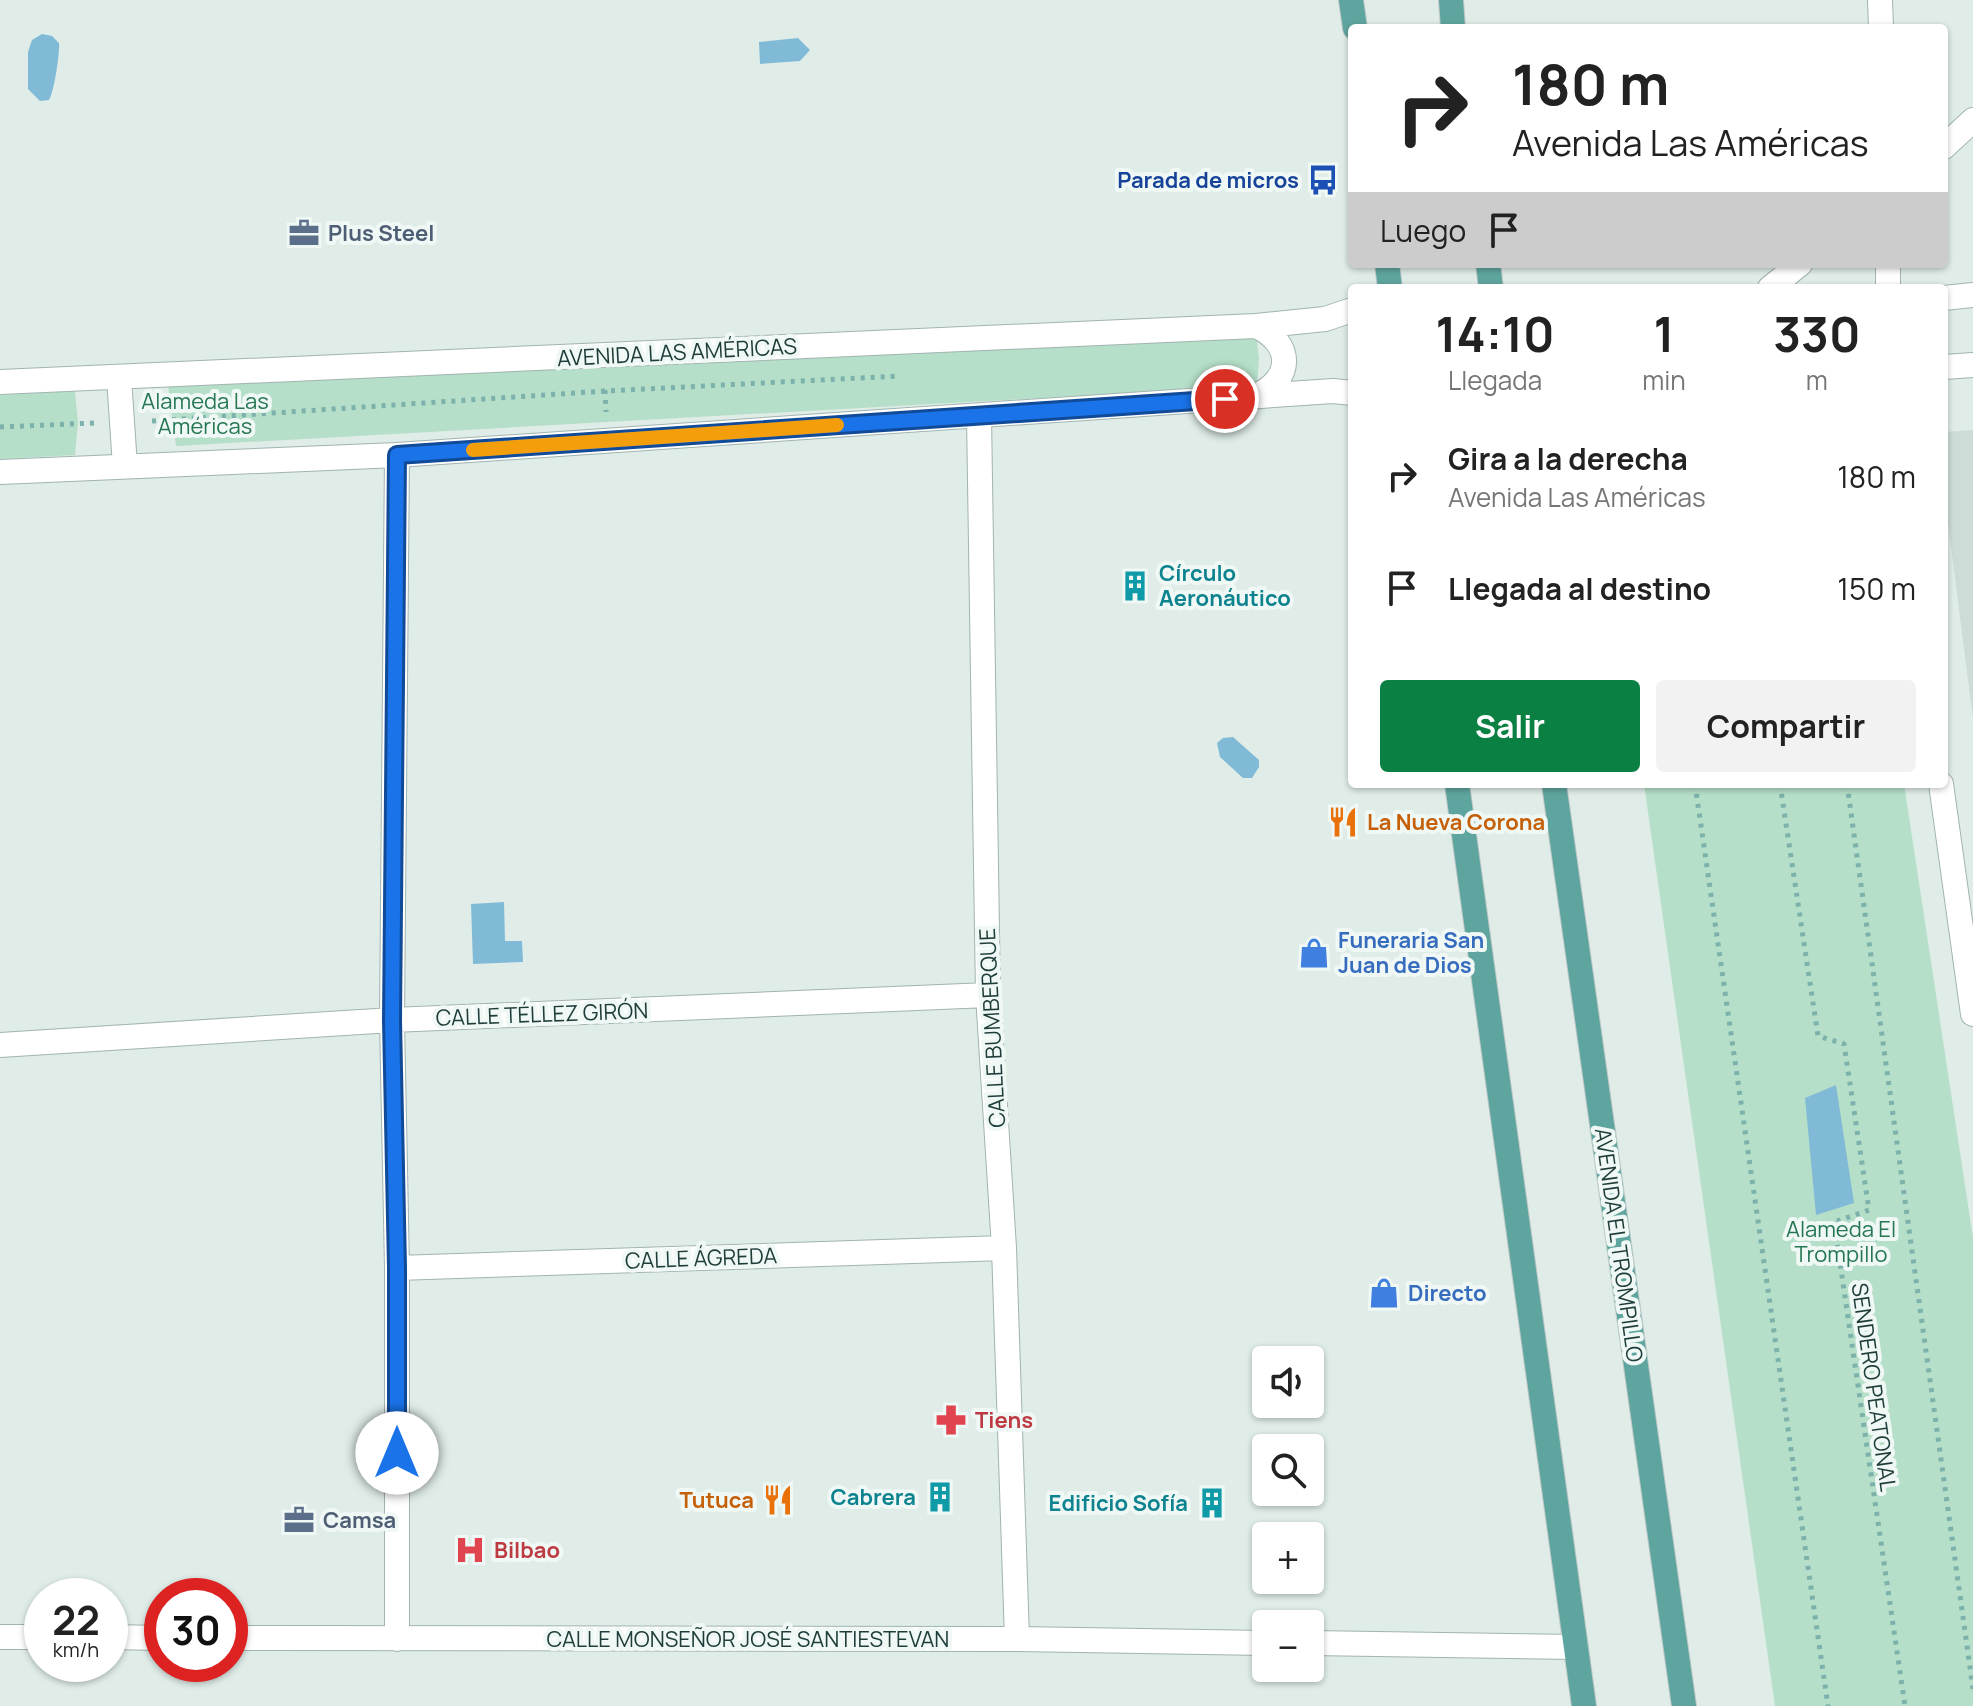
<!DOCTYPE html>
<html lang="es">
<head>
<meta charset="utf-8">
<style>
  body { margin:0; font-family:Manrope,sans-serif; background:#f2f2f2; color:#222; height:100vh; display:flex; flex-direction:column; font-size:30px; white-space:nowrap }
  * { box-sizing:border-box; margin:0 }
  p { font-size:26px; color:#767676 }
  .icon { flex:none; width:44px; height:44px; fill:none; stroke:currentColor; stroke-width:2; stroke-linecap:round; stroke-linejoin:round }
  .map { position:relative; flex:1; overflow:hidden }
  .sheet { position:absolute; left:1348px; top:284px; width:600px; height:504px; display:flex; flex-direction:column; background:#fff; border-radius:8px; box-shadow:0 2px 6px #0004 }
  .sheet>* { flex:none }
  .hud { position:absolute; left:1348px; top:24px; width:600px; height:244px; border-radius:8px; box-shadow:0 2px 6px #0004; background:#fff; color:#222; overflow:hidden }
  .buttons { position:absolute; left:1252px; top:1346px; display:grid; gap:16px }
  .buttons a { display:grid; place-items:center; width:72px; height:72px; border-radius:8px; background:#fff; box-shadow:0 2px 6px #0004; font-size:40px }
  .speed { position:absolute; left:24px; top:1578px; display:flex; gap:16px; font-size:40px; font-weight:700; text-align:center }
  .speed>* { display:grid; place-content:center; width:104px; height:104px; border-radius:50%; background:#fff; box-shadow:0 2px 6px #0004; line-height:1 }
  .speed small { font-size:20px; font-weight:400 }
  .speed .limit { border:12px solid #d22; background:#fff; color:#111 }
  .pin { position:absolute; display:grid; place-items:center; width:68px; height:68px; color:#fff; margin:-34px; border:4px solid #fff; border-radius:50%; box-shadow:0 2px 8px #0007 }
  .me { position:absolute; width:88px; margin:-44px; rotate:0deg; stroke-linejoin:round; filter:drop-shadow(0 0 6px #0008) }
  .turn { display:flex; align-items:center; gap:28px; height:168px; padding:0 32px; font-size:36px }
  .turn .icon { width:104px; height:104px; stroke-width:2.5 }
  .turn b { display:block; font-size:56px; line-height:68px }
  .then { display:flex; align-items:center; height:76px; padding:0 32px; background:#0003; gap:16px; font-size:30px }
  .eta { display:flex; justify-content:space-evenly; align-items:center; height:136px; text-align:center }
  .eta b { font-size:48px; font-weight:700; line-height:56px }
  .button { display:flex; gap:16px; margin-top:auto; padding:16px 32px }
  .button a { flex:1; height:92px; border-radius:8px; background:#0b8043; color:#fff; font-size:32px; font-weight:700; line-height:92px; text-align:center }
  .button a+a { background:#f2f2f2; color:#222 }
  ul { padding:0; list-style:none }
  li { display:flex; align-items:center; gap:24px; height:112px; padding:0 32px }
  li div { flex:1 }
  li b { display:block; font-size:30px }
  li em { font-style:normal }
  .map>svg:first-child { display:block }
  .built { fill:#cddcd7 }
  .green { fill:#b5dfc8 }
  .water { fill:#81bad6 }
  .lines { fill:none; stroke-linecap:round; stroke-linejoin:round }
  .minor-casing { stroke:#a1b4b0; stroke-width:26 }
  .tertiary-casing { stroke:#a1b4b0; stroke-width:26 }
  .primary-casing { stroke:#c0c9c8; stroke-width:26 }
  .path { stroke:#7cb2ab; stroke-width:5; stroke-dasharray:4 6; stroke-linecap:butt }
  .minor { stroke:#fff; stroke-width:24 }
  .tertiary { stroke:#fff; stroke-width:24 }
  .primary { stroke:#5fa59f; stroke-width:24 }
  .route-casing { stroke:#114b97; stroke-width:20 }
  .route { stroke:#1a73e8; stroke-width:14 }
  .slow { stroke:#f59e0b; stroke-width:14 }
  .labels { text-anchor:middle; dominant-baseline:central; stroke-width:8; stroke-linejoin:round; paint-order:stroke }
  .transit-label { font-size:22px; font-weight:bold; fill:#164399; stroke:#f0f8f5; text-anchor:end }
  .service-label { font-size:22px; font-weight:bold; fill:#4e5e75; stroke:#f0f8f5; text-anchor:start }
  .street-label { font-size:22px; fill:#1e3d3a; stroke:#f0f8f5 }
  .park-label { font-size:22px; fill:#257753; stroke:#f0f8f5 }
  .culture-label { font-size:22px; font-weight:bold; fill:#0d838f; stroke:#f0f8f5; text-anchor:end }
  .food-label { font-size:22px; font-weight:bold; fill:#c56008; stroke:#f0f8f5; text-anchor:start }
  .shop-label { font-size:22px; font-weight:bold; fill:#366cbe; stroke:#f0f8f5; text-anchor:start }
  .health-label { font-size:22px; font-weight:bold; fill:#be3a42; stroke:#f0f8f5; text-anchor:start }
</style>
</head>
<body>
<div class="map">
<svg width="1973" height="1706" viewBox="0 0 1973 1706">
  <rect width="100%" height="100%" fill="#dfece8"/>
  <path class="built" d="M1973 430V719L1944 491V432Z"/>
  <path class="green" d="M1256 335 1259 358 1257 386 176 446 168 385Z
    M75 391 78 423 75 455 0 459V395Z
    M1644 784H1904L1973 1238V1706H1775Z"/>
  <path class="water" d="M42 34 52 36 59 43C60 53 54 92 49 100L40 101 28 89V52L32 40Z
    M798 38 810 50 800 61 760 64 759 42Z
    M1233 737 1259 760V767L1252 778H1243L1220 757 1217 743 1223 738Z
    M504 902 505 941H522L523 962 473 964 471 904Z
    M1836 1085 1854 1203 1816 1215 1805 1098Z"/>
  <g class="lines">
    <g class="minor-casing">
      <path id="minor" d="M1880 0 1881 28
        M1944 147 1973 120
        M1888 264V288
        M1770 288 1800 264
        M1944 298 1973 295
        M1944 367 1973 365
        M979 416 988 995 1004 1248 1017 1639
        M1941 784 1973 1014
        M0 1045 392 1020 988 995
        M397 1268 1004 1248
        M0 1637H42
        M110 1637 162 1638
        M230 1638 1017 1639 1266 1643
        M397 1639V1268L392 1020 397 455
        M1310 1643 1576 1647"/>
    </g>
    <g class="tertiary-casing">
      <path id="tertiary" d="M119 378 125 466
        M0 382 1256 326 1325 319 1352 310
        M1256 396C1293 379 1294 344 1256 326
        M0 472 397 455 1333 391 1352 393"/>
    </g>
    <g class="primary-casing">
      <path id="primary" d="M1351 0 1355 28
        M1451 0 1453 28
        M1387 264 1390 288
        M1488 264 1491 288
        M1457 784 1584 1706
        M1554 784 1684 1706"/>
    </g>
    <path class="path" d="M605 390 606 412
      M152 421 605 391 900 376
      M0 427 94 423
      M1695 784 1828 1706
      M1780 784 1818 1036 1844 1044 1869 1210 1834 1222 1905 1706
      M1847 784 1973 1689"/>
    <use href="#minor" class="minor"/>
    <use href="#tertiary" class="tertiary"/>
    <use href="#primary" class="primary"/>
  </g>
  <g class="lines">
    <g class="route-casing">
      <path id="route" d="M397 1453V1268L392 1020 397 455 1225 399"/>
    </g>
    <use href="#route" class="route"/>
    <path class="slow" d="M473 450 837 425"/>
  </g>
  <defs>
    <g id="bus-bare" transform="scale(2.4)"><path d="M-5-6H5V4H4V6H2V4H-2V6H-4V4H-5ZM-3.5-4V0h7V-4ZM-3.5 1.2v1.5H-2V1.2ZM2 1.2v1.5H3.5V1.2Z" fill="#1a4fb4" stroke="#f0f8f5" stroke-width="2.5" paint-order="stroke"/></g>
    <g id="office-bare" transform="scale(2.4)"><path d="M-6-3h4V-5.5h4V-3h4V5H-6ZM-1-4.5V-3h2v-1.5ZM-6 0V1H6V0Z" fill="#5c6f8a" stroke="#f0f8f5" stroke-width="2.5" paint-order="stroke"/></g>
    <g id="building-bare" transform="scale(2.4)"><path d="M-4-6H4V6H1V3H-1V6H-4ZM-2.5-4.3h1.7v1.8h-1.7ZM.8-4.3h1.7v1.8H.8ZM-2.5-1h1.7V.8h-1.7ZM.8-1h1.7V.8H.8Z" fill="#0f9aa8" stroke="#f0f8f5" stroke-width="2.5" paint-order="stroke"/></g>
    <g id="restaurant-bare" transform="scale(2.4)"><path d="M-5-6h1v4h1v-4h1v4h1v-4h1v5L-1.5 .5V6h-2V.5L-5-1ZM5-6V6H3V1.5H1.5Q1.5-4 5-6Z" fill="#e8710a" stroke="#f0f8f5" stroke-width="2.5" paint-order="stroke"/></g>
    <g id="shop-bare" transform="scale(2.4)"><path d="M-5-2.5h2.3a2.7 3.5 0 0 1 5.4 0H5L5.5 6h-11ZM-1.5-2.5h3a1.5 2.3 0 0 0-3 0Z" fill="#3f7fe0" stroke="#f0f8f5" stroke-width="2.5" paint-order="stroke"/></g>
    <g id="pharmacy-bare" transform="scale(2.4)"><path d="M-2-6h4v4h4v4h-4v4h-4v-4h-4v-4h4Z" fill="#e0444e" stroke="#f0f8f5" stroke-width="2.5" paint-order="stroke"/></g>
    <g id="hospital-bare" transform="scale(2.4)"><path d="M-5-5h3v3.5h4V-5h3V5h-3V1.5h-4V5h-3Z" fill="#e0444e" stroke="#f0f8f5" stroke-width="2.5" paint-order="stroke"/></g>
  </defs>
  <g fill-rule="evenodd">
    <use href="#bus-bare" x="1323" y="180"/>
    <use href="#office-bare" x="304" y="233"/>
    <use href="#building-bare" x="1135" y="586"/>
    <use href="#restaurant-bare" x="1343" y="822"/>
    <use href="#shop-bare" x="1314" y="953"/>
    <use href="#shop-bare" x="1384" y="1293"/>
    <use href="#pharmacy-bare" x="951" y="1420"/>
    <use href="#building-bare" x="940" y="1497"/>
    <use href="#restaurant-bare" x="778" y="1500"/>
    <use href="#building-bare" x="1212" y="1503"/>
    <use href="#office-bare" x="299" y="1520"/>
    <use href="#hospital-bare" x="470" y="1550"/>
  </g>
  <g class="labels">
    <g class="transit-label">
      <text x="1299" y="180">Parada de micros</text>
    </g>
    <g class="service-label">
      <text x="328" y="233">Plus Steel</text>
      <text x="323" y="1520">Camsa</text>
    </g>
    <g class="street-label">
      <text transform="translate(677 352) rotate(-3)">AVENIDA LAS AMÉRICAS</text>
      <text transform="translate(542 1014) rotate(-2)">CALLE TÉLLEZ GIRÓN</text>
      <text transform="translate(992 1028) rotate(-93)">CALLE BUMBERQUE</text>
      <text transform="translate(1619 1245) rotate(82)">AVENIDA EL TROMPILLO</text>
      <text transform="translate(701 1258) rotate(-2)">CALLE ÁGREDA</text>
      <text transform="translate(1874 1387) rotate(82)">SENDERO PEATONAL</text>
      <text x="748" y="1639">CALLE MONSEÑOR JOSÉ SANTIESTEVAN</text>
    </g>
    <g class="park-label">
      <text x="205" y="401">Alameda Las<tspan x="205" dy="25">Américas</tspan></text>
      <text x="1841" y="1229">Alameda El<tspan x="1841" dy="25">Trompillo</tspan></text>
    </g>
    <g class="culture-label">
      <text x="1159" y="573" text-anchor="start">Círculo<tspan x="1159" dy="25">Aeronáutico</tspan></text>
      <text x="916" y="1497">Cabrera</text>
      <text x="1188" y="1503">Edificio Sofía</text>
    </g>
    <g class="food-label">
      <text x="1367" y="822">La Nueva Corona</text>
      <text x="754" y="1500" text-anchor="end">Tutuca</text>
    </g>
    <g class="shop-label">
      <text x="1338" y="940">Funeraria San<tspan x="1338" dy="25">Juan de Dios</tspan></text>
      <text x="1408" y="1293">Directo</text>
    </g>
    <g class="health-label">
      <text x="975" y="1420">Tiens</text>
      <text x="494" y="1550">Bilbao</text>
    </g>
  </g>
</svg>
<div class="buttons">
<a><svg class="icon" aria-label="sound" viewBox="0 0 24 24"><path d="M4 9h4l5-4v14l-5-4H4zM17 9q2 3 0 6"/></svg></a>
<a><svg class="icon" aria-label="search" viewBox="0 0 24 24"><circle cx="10" cy="10" r="6"/><path d="M15 15l6 6"/></svg></a>
<a>+</a>
<a>−</a>
</div>
<div class="speed"><div>22<small>km/h</small></div><div class="limit">30</div></div>
<div class="pin" style="left:1225px;top:399px;background:#d93025"><svg class="icon" aria-label="arrive" viewBox="0 0 24 24"><path d="M6 21V4h12l-3 4 3 4H6"/></svg></div>
<svg class="me" style="left:397px;top:1453px" viewBox="-20 -20 40 40"><circle r="19" fill="#fff"/><path d="M0-13L10 11 0 6-10 11z" fill="#1a73e8"/></svg>
<div class="hud">
<div class="turn"><svg class="icon" aria-label="right" viewBox="0 0 24 24"><path d="M7 20v-9h11M14 6l5 5-5 5"/></svg><div><b>180 m</b>Avenida Las Américas</div></div>
<div class="then">Luego<svg class="icon" aria-label="arrive" viewBox="0 0 24 24"><path d="M6 21V4h12l-3 4 3 4H6"/></svg></div>
</div>
<section class="sheet">
<div class="eta">
<div><b>14:10</b><p>Llegada</p></div>
<div><b>1</b><p>min</p></div>
<div><b>330</b><p>m</p></div>
</div>
<ul>
<li><svg class="icon" aria-label="right" viewBox="0 0 24 24"><path d="M7 20v-9h11M14 6l5 5-5 5"/></svg><div><b>Gira a la derecha</b><p>Avenida Las Américas</p></div><em>180 m</em></li>
<li><svg class="icon" aria-label="arrive" viewBox="0 0 24 24"><path d="M6 21V4h12l-3 4 3 4H6"/></svg><div><b>Llegada al destino</b></div><em>150 m</em></li>
</ul>
<div class="button"><a>Salir</a><a>Compartir</a></div>
</section>
</div>
</body>
</html>
